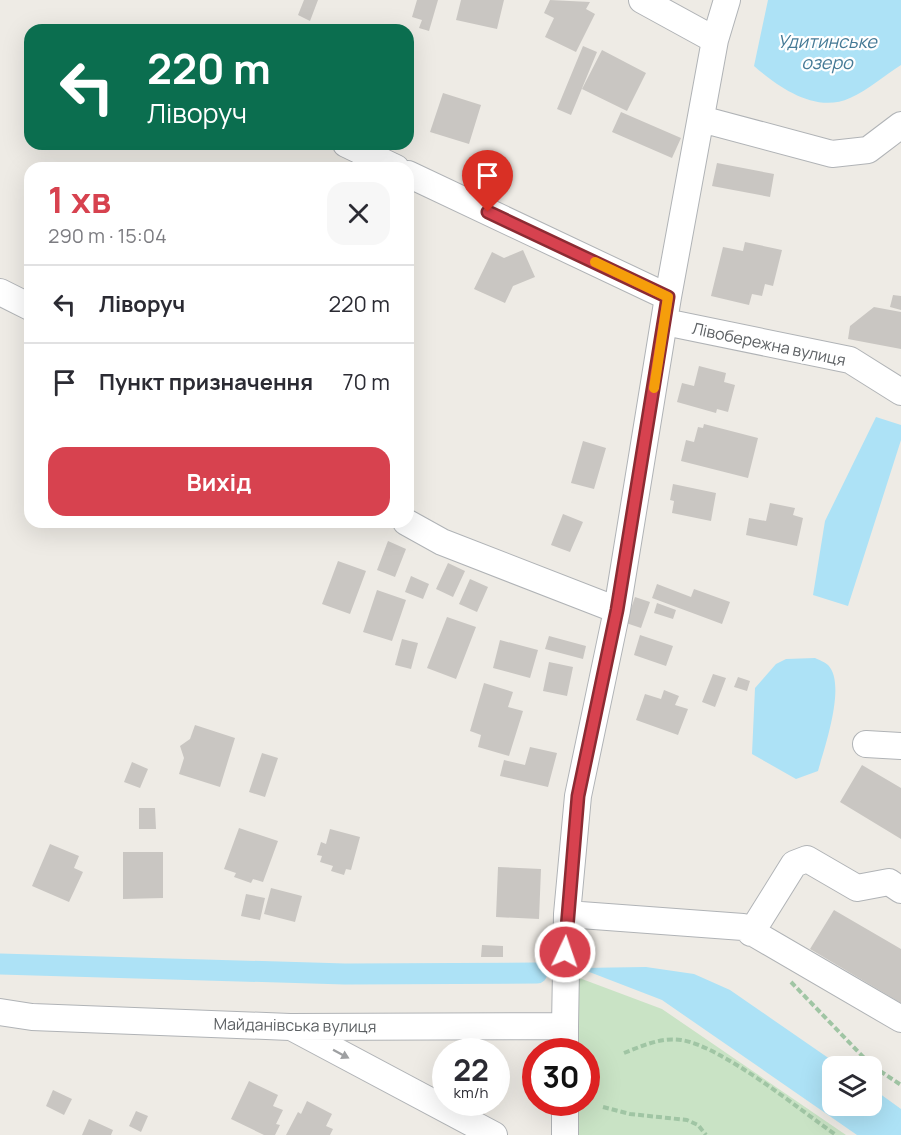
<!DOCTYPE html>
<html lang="uk">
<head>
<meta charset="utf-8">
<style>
  body { margin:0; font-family:Manrope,sans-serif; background:#f7f7f7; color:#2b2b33; height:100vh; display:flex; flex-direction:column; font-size:22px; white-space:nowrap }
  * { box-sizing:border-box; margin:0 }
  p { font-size:20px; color:#7c7c81 }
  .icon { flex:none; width:33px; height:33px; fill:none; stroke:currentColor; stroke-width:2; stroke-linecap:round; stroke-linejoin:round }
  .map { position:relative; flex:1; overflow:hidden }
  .side { position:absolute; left:24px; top:162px; width:390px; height:366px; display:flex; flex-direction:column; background:#fff; border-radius:18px; box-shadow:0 6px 24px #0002 }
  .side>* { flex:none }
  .banner { position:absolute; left:24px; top:24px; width:390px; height:126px; border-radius:18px; box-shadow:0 6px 24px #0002; background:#0b6e4f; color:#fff; overflow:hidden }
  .buttons { position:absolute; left:822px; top:1056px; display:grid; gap:12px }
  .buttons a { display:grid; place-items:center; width:60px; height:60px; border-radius:12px; background:#fff; box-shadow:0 6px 24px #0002; font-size:30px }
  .speed { position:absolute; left:432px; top:1038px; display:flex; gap:12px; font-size:30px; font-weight:700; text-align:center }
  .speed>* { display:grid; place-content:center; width:78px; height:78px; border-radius:50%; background:#fff; box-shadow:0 6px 24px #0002; line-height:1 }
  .speed small { font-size:15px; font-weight:400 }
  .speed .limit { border:9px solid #d22; background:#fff; color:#111 }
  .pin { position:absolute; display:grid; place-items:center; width:51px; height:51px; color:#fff; margin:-62px -26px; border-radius:50% 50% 50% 0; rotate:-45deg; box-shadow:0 0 6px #0007 }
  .pin .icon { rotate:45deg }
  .me { position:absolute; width:66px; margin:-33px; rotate:3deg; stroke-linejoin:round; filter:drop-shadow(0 0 4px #0008) }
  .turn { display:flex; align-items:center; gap:21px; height:126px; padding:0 24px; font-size:27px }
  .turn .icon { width:78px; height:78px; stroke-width:2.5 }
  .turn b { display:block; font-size:42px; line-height:51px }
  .round { display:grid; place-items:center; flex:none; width:63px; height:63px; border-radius:18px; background:#f7f7f7 }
  .headline { display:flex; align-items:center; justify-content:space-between; height:102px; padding:0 24px }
  h1 { font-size:36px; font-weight:700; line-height:45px; color:#d7424f }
  .button { display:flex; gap:12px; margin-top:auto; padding:12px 24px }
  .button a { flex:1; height:69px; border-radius:18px; background:#d7424f; color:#fff; font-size:24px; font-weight:700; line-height:69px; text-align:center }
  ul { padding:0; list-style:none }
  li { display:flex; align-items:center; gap:18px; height:78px; padding:0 24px; border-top:2px solid #e1e1e2 }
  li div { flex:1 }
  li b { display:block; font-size:22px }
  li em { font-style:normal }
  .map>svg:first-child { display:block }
  .green { fill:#c9e3c5 }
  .water { fill:#ade2f6 }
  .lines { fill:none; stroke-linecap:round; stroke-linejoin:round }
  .canal { stroke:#ade2f6; stroke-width:21 }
  .building { fill:#c9c6c2 }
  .minor-casing { stroke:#b0b3b6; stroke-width:28 }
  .path { stroke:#a0c5a4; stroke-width:4; stroke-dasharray:6 3; stroke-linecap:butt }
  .minor { stroke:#fff; stroke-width:26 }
  .oneway { fill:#9ea0a2 }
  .route-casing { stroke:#8c2b33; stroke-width:15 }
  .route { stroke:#d7424f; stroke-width:10 }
  .slow { stroke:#f59e0b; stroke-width:10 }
  .labels { text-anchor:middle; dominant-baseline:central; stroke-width:4.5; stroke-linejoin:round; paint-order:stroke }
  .street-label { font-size:16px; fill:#5d6164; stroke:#fff }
  .water-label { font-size:18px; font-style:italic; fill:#457a96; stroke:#fff }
</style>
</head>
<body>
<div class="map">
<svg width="901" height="1135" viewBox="0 0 901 1135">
  <rect width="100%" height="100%" fill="#eeebe5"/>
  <path class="green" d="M574 976 662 1009 846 1135H579L578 1103 586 1102V1052L576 1051Z"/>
  <path class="water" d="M768 0H901V65C885 75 868 90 850 98 816 114 778 87 754 66Z
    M876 417 901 425V440L848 606 813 595 825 521Z
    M815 658C819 660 825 662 828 665 847 684 824 749 818 771L796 779 752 754 755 688 776 664 786 659Z
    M646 967 694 974 730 990 840 1066H832V1106H872V1088L901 1109V1135H857L662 1000 579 968Z"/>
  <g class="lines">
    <path class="canal" d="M0 964 345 974 537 973"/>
  </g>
  <path class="building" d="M304 0H318L310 21 298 15Z
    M417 0H438L429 31 419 28 422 20 412 17Z
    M461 0H504L497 29 456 20Z
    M550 0 590 2 586 9 595 14 576 52 545 37 554 18 544 13Z
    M583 46 597 52 571 115 557 109Z
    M602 50 646 73 627 111 582 89Z
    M443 93 481 105 469 144 430 132Z
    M621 112 681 138 672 158 612 132Z
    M717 163 774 174 770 197 712 186Z
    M745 242 782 250 773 286 765 284 762 296 752 294 749 305 711 296 723 247 743 251Z
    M523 250 535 277 513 286 505 303 474 289 492 252 504 258Z
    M893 295 901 296V310L890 307Z
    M874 307 901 312V349L848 339 850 326Z
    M699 366 726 373 724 382 735 385 728 412 717 409 716 413 677 402 682 383 694 386Z
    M704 424 758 438 748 478 681 461 686 440 694 442 698 427 703 428Z
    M583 441 606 448 594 489 571 483Z
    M673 484 716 493 711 521 672 513 674 501 670 500Z
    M770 503 795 508 793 515 803 518 797 546 746 535 749 518 766 521Z
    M563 514 583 522 570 552 551 545Z
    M388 541 406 549 395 577 377 570Z
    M338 561 366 571 350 614 322 604Z
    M448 563 465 571 453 597 436 589Z
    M411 576 429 584 423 599 405 592Z
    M470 579 488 587 477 612 459 604Z
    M657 584 691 597 694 589 730 602 722 624 652 598Z
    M377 590 406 600 392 641 363 632Z
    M635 597 650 602 641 628 626 623Z
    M657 603 676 610 673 619 654 613Z
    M447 617 476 627 456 679 427 668Z
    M640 635 673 646 666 666 634 655Z
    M549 636 586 646 583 659 545 649Z
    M402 639 418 643 411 669 395 665Z
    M500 640 538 650 530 678 493 668Z
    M549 662 573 667 567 696 543 691Z
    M713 674 726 678 715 707 702 702Z
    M738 677 750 681 747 691 734 687Z
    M484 683 513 692 508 707 523 711 509 756 478 747 481 735 470 731Z
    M664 690 679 696 675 705 688 709 678 735 636 720 645 694 661 699Z
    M195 725 235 738 220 787 179 774 184 758 180 746 190 739Z
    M530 747 557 753 548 787 500 776 504 760 525 765Z
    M262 753 278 758 265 797 249 792Z
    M132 762 148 769 140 788 124 782Z
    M862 765 901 788V839L840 802Z
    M139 808H155L156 829H139Z
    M239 828 278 841 263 882 253 879 251 883 234 877 236 873 224 869Z
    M330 829 360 837 351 870 346 869 344 875 331 871 333 866 320 862 322 856 317 855 321 842 326 844Z
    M50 844 79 856 74 868 83 872 69 902 32 886Z
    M123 852H163V898L123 899Z
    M498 867 541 869 539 919 496 917Z
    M271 888 302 896 295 922 264 914Z
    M246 894 265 898 260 920 241 916Z
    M834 910 901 949V1003L810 949Z
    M482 945 503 946V957H481Z
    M249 1081 278 1095 273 1106 283 1110 276 1124 280 1125 275 1135H264L231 1119Z
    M53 1090 72 1099 64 1115 46 1106Z
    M307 1101 332 1114 326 1126 333 1129 330 1135H286L298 1112 301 1114Z
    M136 1111 148 1116 141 1132 129 1126Z
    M89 1119 113 1130 111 1135H82Z"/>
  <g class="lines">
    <g class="minor-casing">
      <path id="minor" d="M642 0 715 40
        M701 119 832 154 868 150 901 125
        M346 144 396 168
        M408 174 668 297
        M0 292 30 307
        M665 322 850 360 901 392
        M406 522 442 542 617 610
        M866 744 901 746
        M567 914 743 927 901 1019
        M751 933 794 864 807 859 857 888 889 882 901 890
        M0 1012 32 1017 290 1027 565 1026V1052
        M565 1026 567 914 578 796 617 610 668 297 715 40 727 0
        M293 1028 494 1135
        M565 1102V1135"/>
    </g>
    <path class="path" d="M791 982 871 1065 901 1085
      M624 1053C642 1046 661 1037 681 1040 722 1046 800 1110 836 1135
      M603 1107 630 1114 687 1120 698 1125 706 1135"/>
    <use href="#minor" class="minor"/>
  </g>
  <defs><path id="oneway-solid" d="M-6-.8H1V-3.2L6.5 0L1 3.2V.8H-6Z" transform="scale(1.5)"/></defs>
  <use class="oneway" href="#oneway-solid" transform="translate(341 1054) rotate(28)"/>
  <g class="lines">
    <g class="route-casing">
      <path id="route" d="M488 212 668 297 617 610 578 796 565 952"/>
    </g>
    <use href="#route" class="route"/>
    <path class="slow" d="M595 262 668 297 654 388"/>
  </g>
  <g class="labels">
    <g class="street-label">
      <text transform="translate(769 344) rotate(12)">Лівобережна вулиця</text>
      <text transform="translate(295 1025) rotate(1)">Майданівська вулиця</text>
    </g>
    <g class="water-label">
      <text x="827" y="41">Удитинське<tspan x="827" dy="21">озеро</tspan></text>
    </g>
  </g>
</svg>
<div class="buttons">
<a><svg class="icon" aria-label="layers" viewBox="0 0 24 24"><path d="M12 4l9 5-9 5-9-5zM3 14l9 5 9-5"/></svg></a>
</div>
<div class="speed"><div>22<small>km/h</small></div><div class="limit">30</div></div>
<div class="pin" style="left:488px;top:212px;background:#d93025"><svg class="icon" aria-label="arrive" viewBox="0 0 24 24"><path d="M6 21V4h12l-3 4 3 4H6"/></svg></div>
<svg class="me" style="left:565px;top:952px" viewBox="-20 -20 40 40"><circle r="17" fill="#d7424f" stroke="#fff" stroke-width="3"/><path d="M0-11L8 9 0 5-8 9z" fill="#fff"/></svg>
<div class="banner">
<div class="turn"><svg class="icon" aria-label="left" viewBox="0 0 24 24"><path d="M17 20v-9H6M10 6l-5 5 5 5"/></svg><div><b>220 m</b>Ліворуч</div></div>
</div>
<section class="side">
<div class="headline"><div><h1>1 хв</h1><p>290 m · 15:04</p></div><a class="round"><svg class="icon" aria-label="close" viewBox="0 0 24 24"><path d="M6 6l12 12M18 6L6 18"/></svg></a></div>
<ul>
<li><svg class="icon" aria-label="left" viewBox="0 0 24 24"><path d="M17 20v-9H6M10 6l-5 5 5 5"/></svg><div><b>Ліворуч</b></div><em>220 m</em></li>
<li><svg class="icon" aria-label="arrive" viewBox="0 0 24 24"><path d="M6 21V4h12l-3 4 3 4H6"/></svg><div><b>Пункт призначення</b></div><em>70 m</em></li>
</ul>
<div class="button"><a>Вихід</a></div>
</section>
</div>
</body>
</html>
